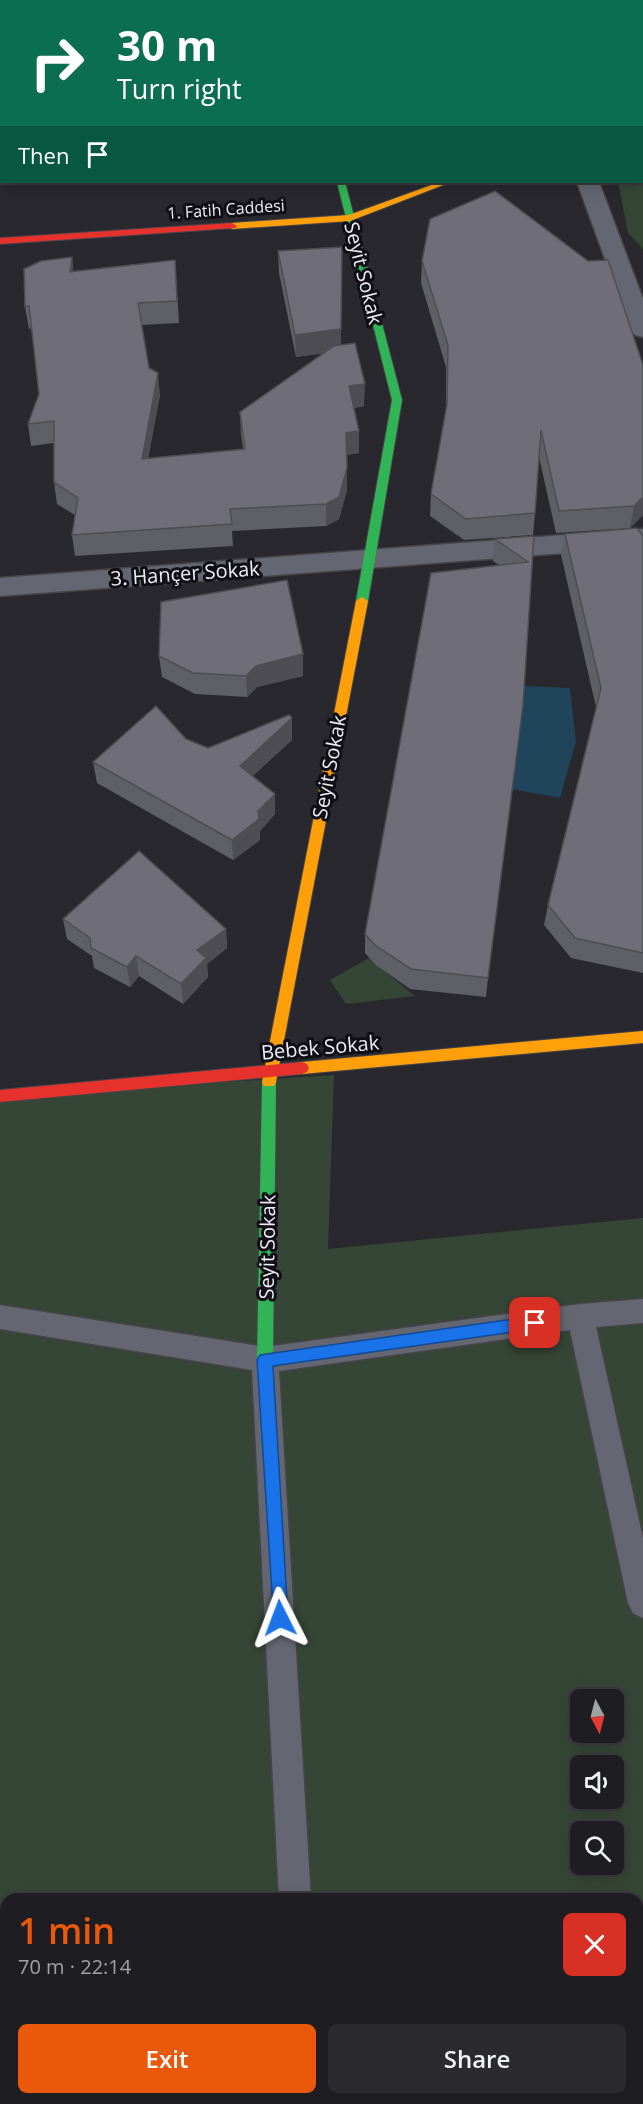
<!DOCTYPE html>
<html lang="en">
<head>
<meta charset="utf-8">
<style>
  body { margin:0; font-family:"Open Sans",sans-serif; background:#2b2b2f; color:#f1f3f6; height:100vh; display:flex; flex-direction:column; font-size:22px; white-space:nowrap }
  * { box-sizing:border-box; margin:0 }
  p { font-size:20px; color:#a1a2a5 }
  .icon { flex:none; width:33px; height:33px; fill:none; stroke:currentColor; stroke-width:2; stroke-linecap:round; stroke-linejoin:round }
  .map { position:relative; flex:1; overflow:hidden }
  .details { position:absolute; left:0px; top:1893px; width:644px; height:212px; display:flex; flex-direction:column; background:#1e1e22; border-radius:18px 18px 0 0; box-shadow:0 3px 15px #0003,0 0 0 2px #3c3c40 }
  .details>* { flex:none }
  .banner { position:absolute; left:0px; top:0px; width:644px; height:183px; box-shadow:0 3px 15px #0003,0 0 0 2px #3c3c40; background:#0b6e4f; color:#fff; overflow:hidden }
  .needle { width:39px; rotate:173deg }
  .fabs { position:absolute; left:570px; top:1689px; display:grid; gap:12px }
  .fabs a { display:grid; place-items:center; width:54px; height:54px; border-radius:9px; background:#1e1e22; box-shadow:0 3px 15px #0003,0 0 0 2px #3c3c40; font-size:30px }
  .pin { position:absolute; display:grid; place-items:center; width:51px; height:51px; color:#fff; margin:-26px; border-radius:12px; box-shadow:0 3px 9px #0006 }
  .me { position:absolute; width:66px; margin:-33px; rotate:357deg; stroke-linejoin:round; filter:drop-shadow(0 0 4px #0008) }
  .turn { display:flex; align-items:center; gap:21px; height:126px; padding:0 18px; font-size:27px }
  .turn .icon { width:78px; height:78px; stroke-width:2.5 }
  .turn b { display:block; font-size:42px; line-height:51px }
  .then { display:flex; align-items:center; height:57px; padding:0 18px; background:#0003; gap:12px; font-size:22px }
  .round { display:grid; place-items:center; flex:none; width:63px; height:63px; border-radius:9px; background:#2b2b2f }
  .summary { display:flex; align-items:center; justify-content:space-between; height:102px; padding:0 18px }
  h1 { font-size:36px; font-weight:600; line-height:45px; color:#ea580c }
  .cta { display:flex; gap:12px; margin-top:auto; padding:12px 18px }
  .cta a { flex:1; height:69px; border-radius:9px; background:#ea580c; color:#fff; font-size:24px; font-weight:600; line-height:69px; text-align:center }
  .cta a+a { background:#2b2b2f; color:#f1f3f6 }
  .map>svg:first-child { display:block }
  .green { fill:#364636; fill-rule:evenodd }
  .water { fill:#204459 }
  .lines { fill:none; stroke-linecap:round; stroke-linejoin:round }
  .lane-casing { stroke:#454449; stroke-width:3 }
  .street-casing { stroke:#454449; stroke-width:3 }
  .fast-casing { stroke:#454449; stroke-width:2 }
  .slow-casing { stroke:#454449; stroke-width:2 }
  .jam-casing { stroke:#454449; stroke-width:2 }
  .lane { fill:#646771; fill-rule:evenodd }
  .street { fill:#646771; fill-rule:evenodd }
  .fast { fill:#30b455; fill-rule:evenodd }
  .slow { fill:#ff9f0a; fill-rule:evenodd }
  .jam { fill:#e5322d; fill-rule:evenodd }
  .wall { fill:#5f5f67 }
  .shaded-wall { fill:#4e4d54 }
  .building { fill:#6f6e78; stroke:#4e4d54; stroke-width:1.5 }
  .route { fill:#1a73e8; stroke:#114b97; stroke-width:1.5 }
  .labels { text-anchor:middle; dominant-baseline:central; stroke-width:6; stroke-linejoin:round; paint-order:stroke }
  .far-street-label { font-size:16px; fill:#eeedf7; stroke:#0f0e14 }
  .street-label { font-size:20px; fill:#eeedf7; stroke:#0f0e14 }
</style>
</head>
<body>
<div class="map">
<svg width="643" height="2104" viewBox="0 0 643 2104">
  <rect width="100%" height="100%" fill="#28282e"/>
  <path class="green" d="M643 159V249L628 233 618 182H642Z
    M369 958 415 996 346 1004 330 980Z
    M334 1075 328 1249 643 1218V2104H0V1096ZM580 1700H614V1732H580ZM580 1766H614V1798H580ZM580 1832H614V1864H580ZM6 1899H638V2098H6Z"/>
  <path class="water" d="M523 686 570 688 576 742 560 798 512 789Z"/>
  <g class="lines">
    <g class="lane-casing">
      <path id="lane" d="M643 1299V1323L596 1327 643 1538V1618L633 1613 628 1603 570 1330 279 1371 311 1899H279L252 1370 0 1329V1305L265 1347 580 1304Z
        M289 2098H323L324 2104H290Z"/>
    </g>
    <g class="street-casing">
      <path id="street" d="M285 0H305V2H285Z
        M0 24H2V36H0Z
        M577 182H599L643 299V337L635 335 631 330Z
        M643 529V547L0 596V578Z"/>
    </g>
    <g class="fast-casing">
      <path id="fast" d="M642 108H643V114H642Z
        M337 182H345L402 400 368 601 362 605 356 601 392 400Z
        M269 1076 274 1078 276 1082 273 1360 270 1365 265 1367 260 1365 257 1360 262 1082 264 1078Z"/>
    </g>
    <g class="slow-casing">
      <path id="slow" d="M440 182H451L350 221 232 229 227 226 232 223 349 215Z
        M362 597 368 601 276 1082 274 1086H264L262 1082 356 601Z
        M643 1031V1043L302 1074 297 1072 295 1068 297 1064 302 1062Z"/>
    </g>
    <g class="jam-casing">
      <path id="jam" d="M232 223 237 226 235 228 0 244V238Z
        M302 1062 307 1064 309 1068 307 1072 302 1074 0 1102V1090Z"/>
    </g>
    <use href="#lane" class="lane"/>
    <use href="#street" class="street"/>
    <use href="#fast" class="fast"/>
    <use href="#slow" class="slow"/>
    <use href="#jam" class="jam"/>
  </g>
  <path class="wall" d="M0 0H60L61 2H2V16H0Z
    M185 0H255V2H186Z
    M278 251 341 345 364 406 354 408 359 431V453L347 455V490L339 519 326 526 232 531 233 546 75 556 72 535 75 515 57 504 54 482V443L31 446 28 424 39 394 32 328 29 329 25 307 72 257 73 271 175 260 179 323 141 325 149 368 160 395 148 458 243 449 241 434 240 412 323 353 296 357 279 273Z
    M422 261 643 515 630 528 556 533 539 457 535 513 533 535 464 540 430 516 431 494 446 412V367L421 283Z
    M565 534 643 536V973L571 958 544 925 548 905 596 707 561 555Z
    M534 536 486 997 410 989 376 965 365 953V934L499 565 493 561 495 539Z
    M303 654V676L257 687 247 697 195 694 162 677 159 656Z
    M292 718V740L252 776 275 794V814L260 831V840L233 860 97 783 93 762 186 739 208 748Z
    M63 919 226 929 227 948 207 964 208 977 183 1004 139 976 130 987 94 968 92 956 67 939Z"/>
  <path class="shaded-wall" d="M72 257 74 279 70 272Z
    M341 329V351L296 357 295 335Z
    M158 373 160 395 144 481 142 459Z
    M365 384 364 406 349 408V386Z
    M359 431V453L346 455V433Z
    M347 468V490L339 519 326 526V504Z
    M643 497V515L630 528 634 506Z
    M303 654V676L257 687 247 697 246 676 256 666Z
    M292 718V740L241 787 240 766Z
    M275 794V814L260 831V840L233 860 232 840Z
    M226 929 227 948 207 964 208 977 183 1004 181 984 197 950Z
    M136 956 139 976 130 987 127 967Z"/>
  <path class="building" d="M495 191 588 261 608 260 643 365V497L634 506 559 511 541 430 535 513 466 519 431 494 447 404 448 345 422 261 430 219Z
    M342 247 341 329 295 335 278 251Z
    M72 257 70 272 175 260 177 301 138 303 149 368 158 373 142 459 245 449 240 412 334 346 355 343 365 384 349 386 359 431 346 433 347 468 339 497 326 504 230 509 232 524 72 535 78 498 54 482V421L28 424 39 394 29 306 25 307 24 269 41 261Z
    M637 528 643 536V953L575 938 548 905 601 688 565 534Z
    M534 536 523 705 488 978 411 969 376 946 365 934 431 573 528 562 495 539Z
    M287 580 303 654 256 666 246 676 193 673 159 656 161 602Z
    M156 706 186 739 208 748 289 715 292 718 240 766 275 794 258 811 259 819 232 840 93 762Z
    M139 851 226 929 197 950 206 958 181 984 136 956 127 967 91 948 90 938 63 919Z"/>
  <path class="route" d="M535 1316 541 1318 543 1323 541 1327 535 1329 273 1366 288 1618 285 1624 280 1626 274 1624 257 1360 260 1355Z"/>
  <g class="labels">
    <g class="far-street-label">
      <text transform="translate(226 209) rotate(-4)">1. Fatih Caddesi</text>
    </g>
    <g class="street-label">
      <text transform="translate(364 273) rotate(76)">Seyit Sokak</text>
      <text transform="translate(185 573) rotate(-4)">3. Hançer Sokak</text>
      <text transform="translate(329 767) rotate(-79)">Seyit Sokak</text>
      <text transform="translate(320 1047) rotate(-5)">Bebek Sokak</text>
      <text transform="translate(267 1247) rotate(-89)">Seyit Sokak</text>
    </g>
  </g>
</svg>
<div class="fabs">
<a><svg class="needle" viewBox="-14 -14 28 28"><path d="M0-13l5 13h-10z" fill="#e53935"/><path d="M0 13l5-13h-10z" fill="#a1a2a5"/></svg></a>
<a><svg class="icon" aria-label="sound" viewBox="0 0 24 24"><path d="M4 9h4l5-4v14l-5-4H4zM17 9q2 3 0 6"/></svg></a>
<a><svg class="icon" aria-label="search" viewBox="0 0 24 24"><circle cx="10" cy="10" r="6"/><path d="M15 15l6 6"/></svg></a>
</div>
<div class="pin" style="left:535px;top:1323px;background:#d93025"><svg class="icon" aria-label="arrive" viewBox="0 0 24 24"><path d="M6 21V4h12l-3 4 3 4H6"/></svg></div>
<svg class="me" style="left:280px;top:1618px" viewBox="-20 -20 40 40"><path d="M0-17L14 15 0 8-14 15z" fill="#1a73e8" stroke="#fff" stroke-width="4"/></svg>
<div class="banner">
<div class="turn"><svg class="icon" aria-label="right" viewBox="0 0 24 24"><path d="M7 20v-9h11M14 6l5 5-5 5"/></svg><div><b>30 m</b>Turn right</div></div>
<div class="then">Then<svg class="icon" aria-label="arrive" viewBox="0 0 24 24"><path d="M6 21V4h12l-3 4 3 4H6"/></svg></div>
</div>
<section class="details">
<div class="summary"><div><h1>1 min</h1><p>70 m · 22:14</p></div><a class="round" style="background:#d93025;color:#fff"><svg class="icon" aria-label="close" viewBox="0 0 24 24"><path d="M6 6l12 12M18 6L6 18"/></svg></a></div>
<div class="cta"><a>Exit</a><a>Share</a></div>
</section>
</div>
</body>
</html>
